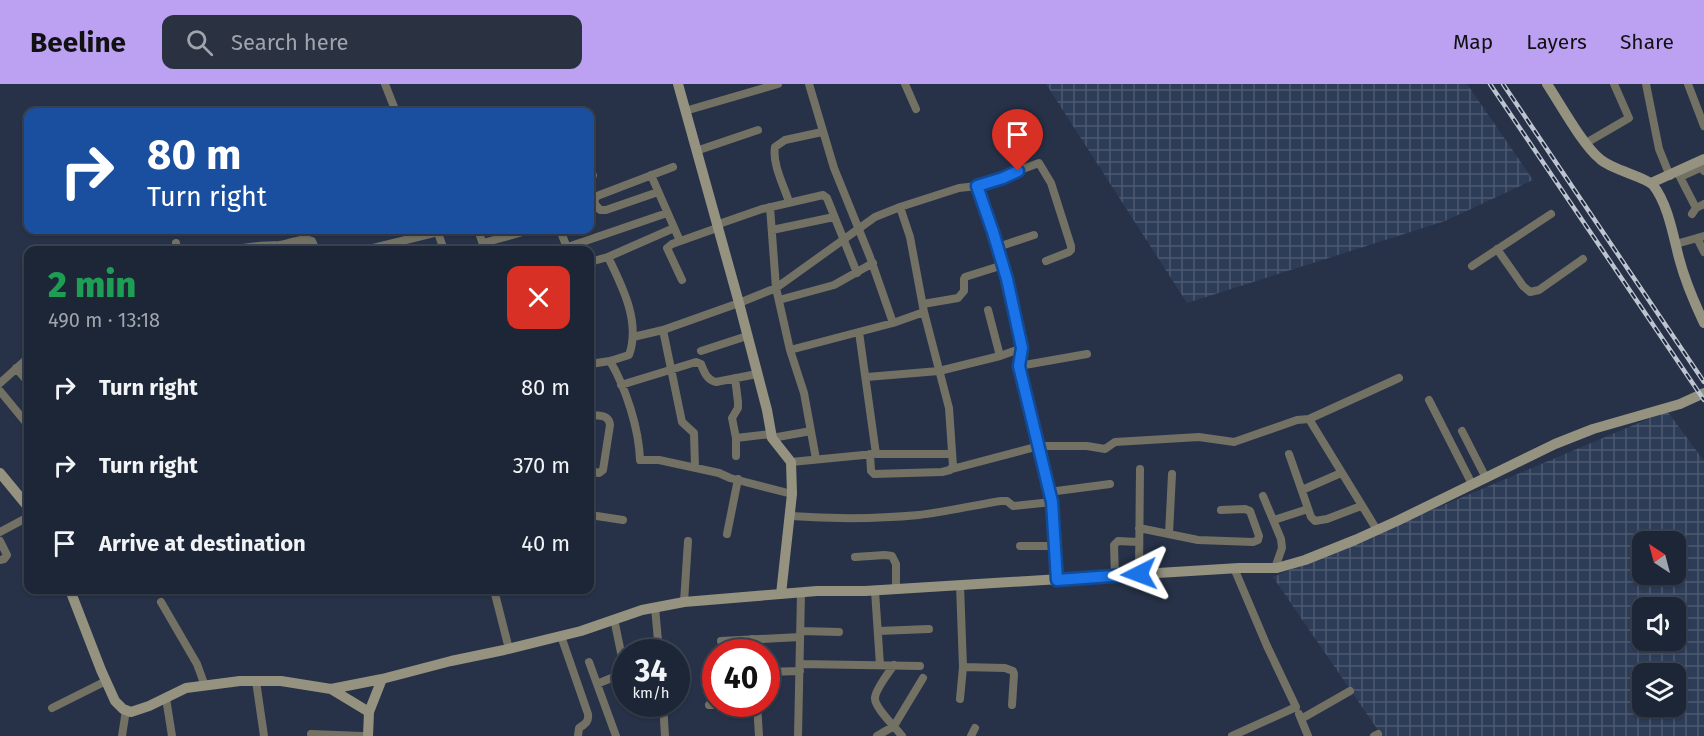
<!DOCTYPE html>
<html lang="en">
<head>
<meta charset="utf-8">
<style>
  body { margin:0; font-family:"Fira Sans",sans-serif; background:#2a3242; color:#f1f3f6; height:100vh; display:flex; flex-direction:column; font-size:22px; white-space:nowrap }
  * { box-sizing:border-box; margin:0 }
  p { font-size:20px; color:#a0a5ad }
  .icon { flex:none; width:33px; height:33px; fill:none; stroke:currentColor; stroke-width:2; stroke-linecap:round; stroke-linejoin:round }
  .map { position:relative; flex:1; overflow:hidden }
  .details { position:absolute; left:24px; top:162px; width:570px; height:348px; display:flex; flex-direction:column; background:#1d2636; border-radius:12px; box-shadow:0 2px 4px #0004,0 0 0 2px #3b4351 }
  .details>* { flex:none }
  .guide { position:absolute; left:24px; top:24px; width:570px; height:126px; border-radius:12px; box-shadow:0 2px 4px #0004,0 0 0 2px #3b4351; background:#1a4fa0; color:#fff; overflow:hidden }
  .needle { width:39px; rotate:324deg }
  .controls { position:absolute; left:1632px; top:447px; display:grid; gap:12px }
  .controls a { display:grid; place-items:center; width:54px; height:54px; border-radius:12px; background:#1d2636; box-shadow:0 2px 4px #0004,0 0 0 2px #3b4351; font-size:30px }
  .speed { position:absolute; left:612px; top:555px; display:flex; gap:12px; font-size:30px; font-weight:700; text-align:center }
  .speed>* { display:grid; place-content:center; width:78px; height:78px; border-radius:50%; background:#1d2636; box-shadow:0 2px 4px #0004,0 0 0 2px #3b4351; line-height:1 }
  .speed small { font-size:15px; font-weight:400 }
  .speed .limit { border:9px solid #d22; background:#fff; color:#111 }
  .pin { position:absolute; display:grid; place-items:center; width:51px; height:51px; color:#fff; margin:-62px -26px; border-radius:50% 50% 50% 0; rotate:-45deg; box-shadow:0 0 6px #0007 }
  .pin .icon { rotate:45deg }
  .me { position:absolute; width:66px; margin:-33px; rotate:267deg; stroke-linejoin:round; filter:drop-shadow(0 0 4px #0008) }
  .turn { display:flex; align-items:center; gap:21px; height:126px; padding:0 24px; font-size:27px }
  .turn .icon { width:78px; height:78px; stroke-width:2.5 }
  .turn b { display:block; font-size:42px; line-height:51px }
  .round { display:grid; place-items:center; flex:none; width:63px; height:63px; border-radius:12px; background:#2a3242 }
  .head { display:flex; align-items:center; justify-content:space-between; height:102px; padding:0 24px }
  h1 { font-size:36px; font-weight:800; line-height:45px; color:#1e9e55 }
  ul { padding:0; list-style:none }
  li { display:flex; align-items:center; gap:18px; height:78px; padding:0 24px }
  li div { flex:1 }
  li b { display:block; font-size:22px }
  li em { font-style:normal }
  header { display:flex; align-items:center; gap:36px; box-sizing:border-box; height:84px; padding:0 30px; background:#bca0f2; color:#111 }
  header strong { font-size:28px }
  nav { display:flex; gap:33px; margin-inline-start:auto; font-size:21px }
  .search { width:420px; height:54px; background:#2a3242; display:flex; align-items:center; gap:15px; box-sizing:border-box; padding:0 21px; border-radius:12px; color:#a0a5ad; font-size:22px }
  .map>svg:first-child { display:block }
  .industrial { fill:url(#industrial-grid); fill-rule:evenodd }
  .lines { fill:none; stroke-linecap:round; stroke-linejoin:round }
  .street { stroke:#727164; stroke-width:8 }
  .secondary { stroke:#959380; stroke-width:10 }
  .rail-casing { stroke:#bdc4cf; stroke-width:4.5 }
  .rail { stroke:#1d283d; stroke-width:2; stroke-dasharray:7; stroke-linecap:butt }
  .route-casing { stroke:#114b97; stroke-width:15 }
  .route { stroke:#1a73e8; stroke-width:10 }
</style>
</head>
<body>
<header>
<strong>Beeline</strong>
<div class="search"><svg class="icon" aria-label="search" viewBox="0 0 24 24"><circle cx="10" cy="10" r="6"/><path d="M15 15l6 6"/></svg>Search here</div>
<nav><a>Map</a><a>Layers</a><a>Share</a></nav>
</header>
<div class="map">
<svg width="1704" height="652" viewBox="0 0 1704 652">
  <defs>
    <pattern id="industrial-grid" width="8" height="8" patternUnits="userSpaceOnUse" patternTransform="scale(1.5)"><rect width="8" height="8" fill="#2d3c57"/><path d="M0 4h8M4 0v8" fill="none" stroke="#4c5970"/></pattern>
  </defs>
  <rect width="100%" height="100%" fill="#273248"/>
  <path class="industrial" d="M1046 0H1467L1533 96 1445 137 1187 219Z
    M1667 327 1704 377V652H1382L1273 493ZM1642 458H1676V490H1642ZM1642 524H1676V556H1642ZM1642 590H1676V622H1642Z"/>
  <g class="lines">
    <path class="street" d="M385 0 396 28
      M809 0 834 84 870 173 893 239
      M905 0 916 25
      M1646 0 1659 65 1670 92
      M1688 0 1704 42
      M685 27 778 0
      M1586 59 1629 34 1614 0
      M696 67 758 46
      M651 91 680 157
      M590 92 593 91
      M789 118C784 102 772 80 775 63L785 56 822 48
      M595 120 600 126H606L658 108
      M770 123 776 204 790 266 804 309 816 375
      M1696 124 1680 93 1702 83 1704 87
      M590 125 594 122 595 115 597 112 673 83
      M1692 130 1696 124 1704 120
      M716 141 762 125 823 111 827 114 857 189
      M437 146 444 166
      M478 146 485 166
      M560 146 568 166
      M772 146 834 133
      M1697 154 1704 168
      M176 159 177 166
      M483 159 530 146
      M1676 160 1704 152
      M998 163 1034 151
      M1497 165 1523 202 1530 208 1539 206 1583 175
      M235 166C251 161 262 162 279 161 290 160 301 153 312 157L316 166
      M365 166 438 148
      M559 166 667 129
      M1046 177 1069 168 1071 166V162L1051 99 1039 79 977 102 993 148 1007 195 1022 264 1019 282 1052 418 1057 496
      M590 178 608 173 674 144
      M1472 182 1551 130
      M682 196 667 164 672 160 717 144
      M779 216 834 201 873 179
      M923 220 958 214 964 207V195L965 193 1003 181
      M988 226 1000 272
      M663 246 682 338 694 349 695 384
      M859 248 876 370H952
      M633 253 663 246 739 219 776 204 875 133 900 123
      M790 266 893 239 924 228
      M701 267 747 252
      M610 277C626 304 639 345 640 376H659L719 389 730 394 792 410
      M590 280 610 277 629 271C641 238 622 202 608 173
      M1019 282 1087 270
      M16 284 28 298
      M867 293 939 287 1000 272 1022 264
      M735 294 738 318V324L732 334 736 354V372
      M0 299 28 274
      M621 301 696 278 701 280C704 288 707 296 716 298L757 290
      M0 307 28 341
      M1429 316 1472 400
      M590 331C598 332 609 330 610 341L603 386 599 389 590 387
      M1309 335 1399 294
      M1462 347 1486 394
      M736 354 771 350
      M772 354 811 347
      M870 370 871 387 874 390 942 388 950 386 953 382 949 324 924 228 910 153 900 123 959 104 977 102
      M1289 370 1311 433 1315 437 1327 435 1361 422
      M791 378 874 370
      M952 385 1039 362H1087L1105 365 1115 358 1199 353 1234 358 1297 336 1309 335 1377 446
      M1302 406 1341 389
      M1049 408 1110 400
      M1263 412 1281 455 1282 464 1275 484
      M590 431 623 436
      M790 432C833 435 876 435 919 431 946 428 974 421 1001 417H1007L1013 422 1052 418
      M1274 436 1308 425
      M1139 444 1198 456 1253 458 1258 456 1259 452 1250 427 1245 425 1221 426
      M0 448 28 433
      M727 450 738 395
      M1169 450 1172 390
      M0 457 7 471 4 475 0 476
      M1020 462H1055
      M855 473 885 471 892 472 896 480V505
      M1139 490 1140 385
      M1115 492 1114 461 1118 457 1138 458
      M960 501 963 583 960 615
      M494 506 509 565
      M875 507 880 581
      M161 518 197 580 205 602
      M684 518 688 457
      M655 523 659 568
      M801 547 839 548
      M878 547 929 545
      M561 552 588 630C589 638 585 640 579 644L578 652
      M752 555 753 568
      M721 557 800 553
      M589 578 616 652
      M800 580 920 582
      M894 581C889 588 875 606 875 614 874 623 896 644 902 652
      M963 583 1005 584 1013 587 1014 590 1012 621
      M766 588 800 587
      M256 597 264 652
      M597 600 621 590 624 583 614 535
      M166 614 172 652
      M663 620 665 652
      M757 620 759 652
      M709 621 750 620
      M52 624 106 597
      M1299 630 1308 652
      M1301 635 1350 607
      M311 650 363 652
      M122 652 126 626
      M798 652 801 509
      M877 652 894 642 923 594
      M971 652 975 644
      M1232 652 1296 623 1267 562 1234 484
      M1374 652 1378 650"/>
    <path class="secondary" d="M678 0 739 219 767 326 772 354 791 378 792 410 781 510
      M1547 0C1561 21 1582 60 1600 75 1612 86 1646 93 1653 101 1668 120 1673 151 1679 174 1685 197 1694 218 1704 239
      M1651 99 1704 75
      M0 389 28 423
      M70 506 101 586 115 617 123 625 131 628 149 622 186 604 240 597H281L331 605 382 595 451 577 504 566 581 547 642 526 684 518 817 507H865L1239 484H1277L1305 476 1355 456 1397 437 1555 360 1593 345 1680 320 1704 309
      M331 605 369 628 368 652
      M369 628 382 595"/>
    <g class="rail-casing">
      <path id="rail" d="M1490 0 1704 316
        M1503 0 1704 298"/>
    </g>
    <use href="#rail" class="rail"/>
  </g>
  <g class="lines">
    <g class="route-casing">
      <path id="route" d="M1018 87 1003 94 977 102 993 148 1007 195 1022 264 1019 282 1052 418 1057 496 1139 490"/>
    </g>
    <use href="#route" class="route"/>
  </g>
</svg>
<div class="controls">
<a><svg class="needle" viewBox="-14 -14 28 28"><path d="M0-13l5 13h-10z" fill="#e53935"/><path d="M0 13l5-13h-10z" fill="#a0a5ad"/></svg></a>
<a><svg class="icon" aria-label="sound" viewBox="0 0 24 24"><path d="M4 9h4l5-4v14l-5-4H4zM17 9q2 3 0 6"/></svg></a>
<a><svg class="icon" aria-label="layers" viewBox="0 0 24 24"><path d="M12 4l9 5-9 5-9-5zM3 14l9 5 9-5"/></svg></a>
</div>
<div class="speed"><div>34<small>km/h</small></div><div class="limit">40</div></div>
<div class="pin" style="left:1018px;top:87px;background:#d93025"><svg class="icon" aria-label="arrive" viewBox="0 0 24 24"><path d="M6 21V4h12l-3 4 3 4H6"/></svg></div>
<svg class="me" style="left:1139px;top:490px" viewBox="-20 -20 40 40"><path d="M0-17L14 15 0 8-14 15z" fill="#1a73e8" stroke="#fff" stroke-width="4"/></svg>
<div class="guide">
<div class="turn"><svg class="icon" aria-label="right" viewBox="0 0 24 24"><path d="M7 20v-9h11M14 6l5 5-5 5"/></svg><div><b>80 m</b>Turn right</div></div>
</div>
<section class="details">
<div class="head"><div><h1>2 min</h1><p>490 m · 13:18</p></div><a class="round" style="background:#d93025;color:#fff"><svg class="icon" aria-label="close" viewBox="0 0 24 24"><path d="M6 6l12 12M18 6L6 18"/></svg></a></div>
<ul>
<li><svg class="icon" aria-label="right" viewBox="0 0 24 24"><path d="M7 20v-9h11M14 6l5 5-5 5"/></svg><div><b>Turn right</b></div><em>80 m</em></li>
<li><svg class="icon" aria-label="right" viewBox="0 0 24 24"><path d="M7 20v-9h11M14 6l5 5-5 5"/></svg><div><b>Turn right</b></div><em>370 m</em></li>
<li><svg class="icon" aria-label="arrive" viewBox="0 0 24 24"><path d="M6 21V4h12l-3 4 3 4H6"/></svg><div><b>Arrive at destination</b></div><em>40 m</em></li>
</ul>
</section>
</div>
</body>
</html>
